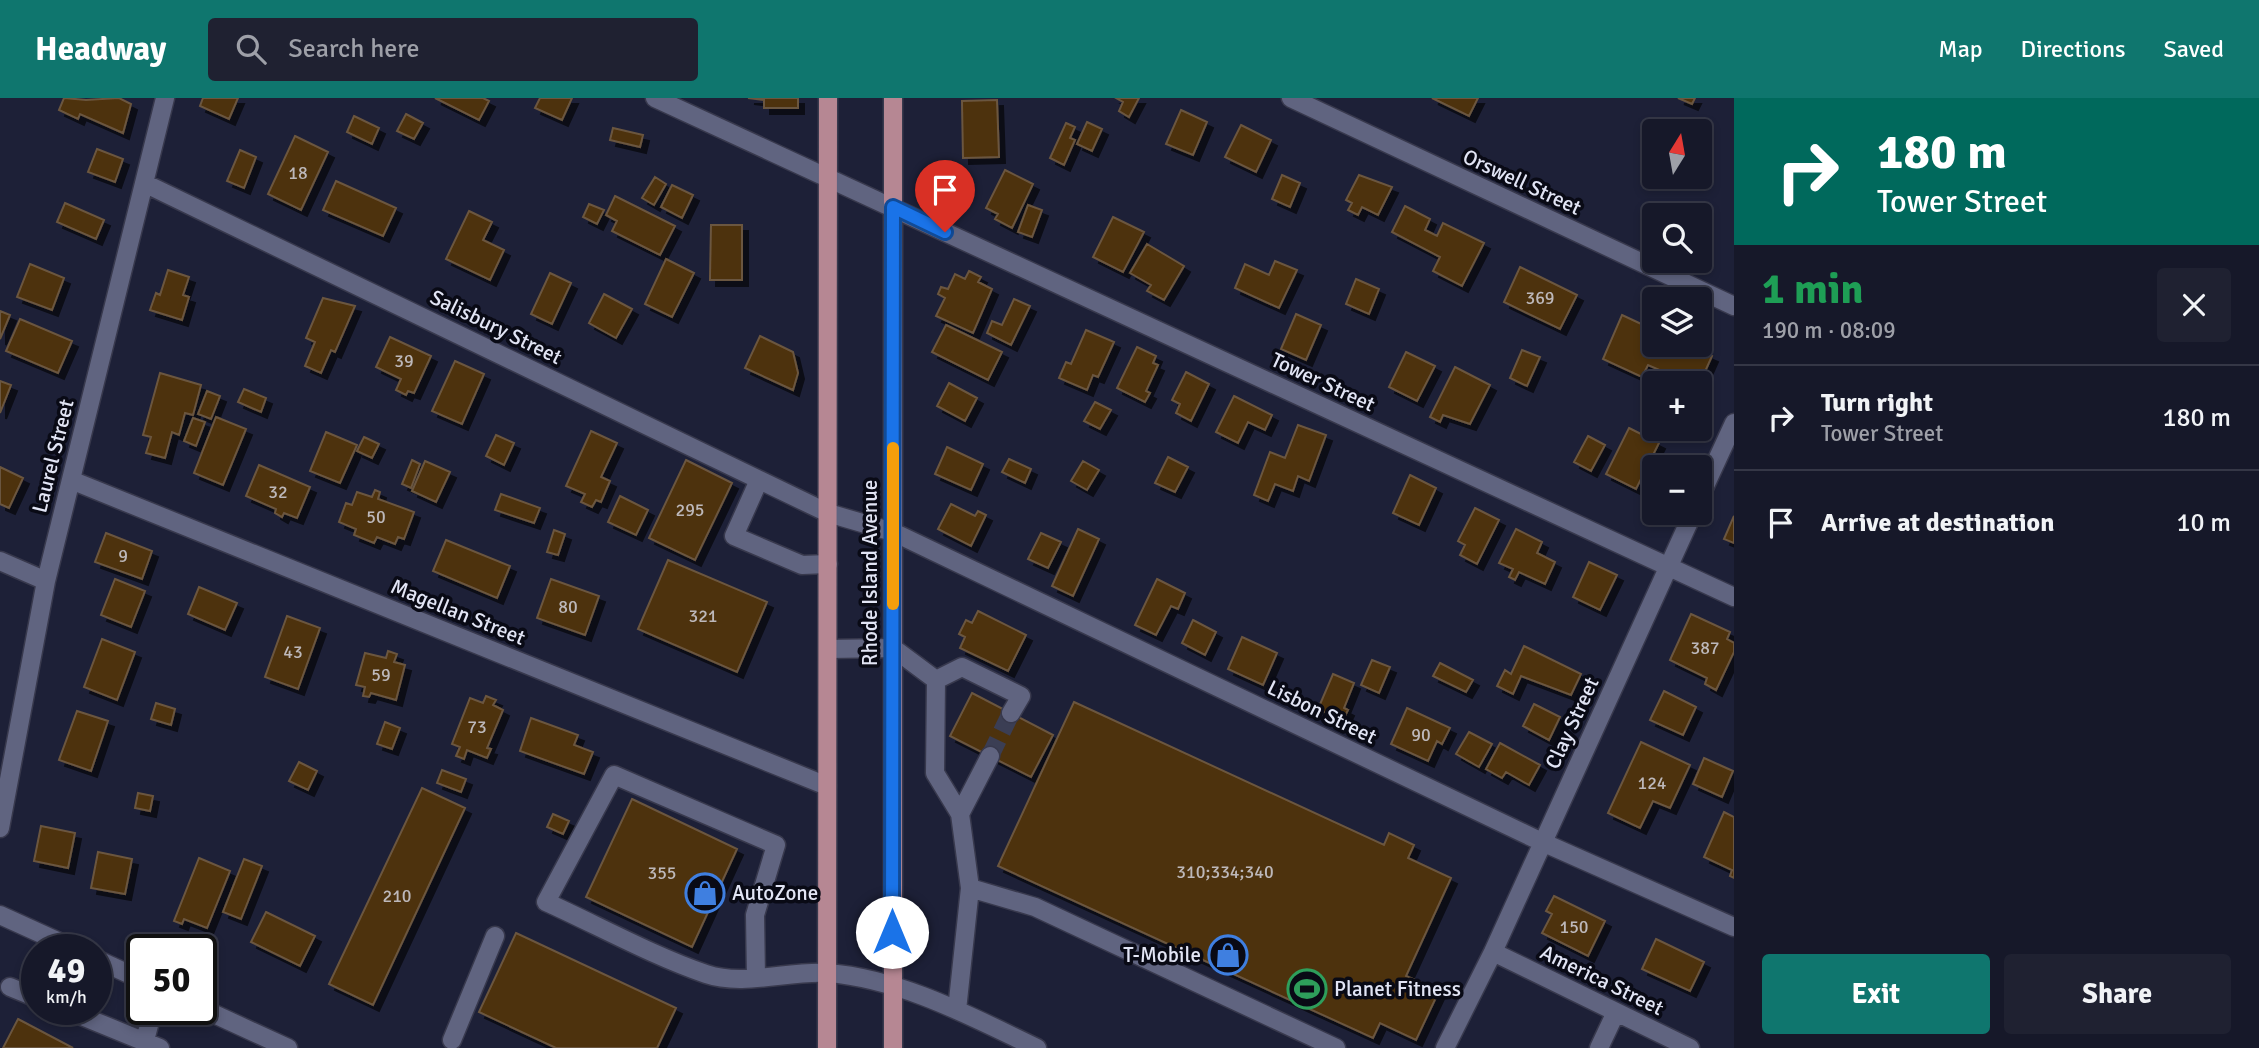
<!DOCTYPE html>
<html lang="en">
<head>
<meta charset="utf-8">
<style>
  body { margin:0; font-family:Signika,sans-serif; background:#1f2131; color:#f1f3f6; height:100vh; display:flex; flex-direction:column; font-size:26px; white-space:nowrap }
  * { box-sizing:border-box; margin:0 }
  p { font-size:23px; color:#9ea0a8 }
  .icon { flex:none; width:38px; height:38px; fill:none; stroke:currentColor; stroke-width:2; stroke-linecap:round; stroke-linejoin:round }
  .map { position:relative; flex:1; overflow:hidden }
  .details { display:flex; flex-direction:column; background:#161829; width:525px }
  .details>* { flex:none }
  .guide { background:#00695c; color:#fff; overflow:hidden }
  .needle { width:46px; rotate:11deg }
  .buttons { position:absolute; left:1642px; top:21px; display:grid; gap:14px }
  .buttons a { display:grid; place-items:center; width:70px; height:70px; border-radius:7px; background:#161829; box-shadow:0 4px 10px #0003,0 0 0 2px #353746; font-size:35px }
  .speed { position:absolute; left:21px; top:836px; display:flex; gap:14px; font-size:35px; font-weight:700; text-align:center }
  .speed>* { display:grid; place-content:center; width:91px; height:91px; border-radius:50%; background:#161829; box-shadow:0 4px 10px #0003,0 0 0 2px #353746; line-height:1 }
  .speed small { font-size:18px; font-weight:400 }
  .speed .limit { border:4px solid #111; border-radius:10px; background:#fff; color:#111 }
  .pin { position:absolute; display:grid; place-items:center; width:60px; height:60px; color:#fff; margin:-72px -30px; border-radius:50% 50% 50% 0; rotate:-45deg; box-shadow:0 0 7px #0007 }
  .pin .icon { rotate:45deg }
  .me { position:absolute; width:77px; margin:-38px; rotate:0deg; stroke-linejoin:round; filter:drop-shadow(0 0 5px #0008) }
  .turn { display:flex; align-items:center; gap:24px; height:147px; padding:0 28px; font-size:32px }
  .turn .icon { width:91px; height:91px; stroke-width:2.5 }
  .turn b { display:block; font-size:49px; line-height:60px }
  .round { display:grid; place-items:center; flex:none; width:74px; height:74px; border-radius:7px; background:#1f2131 }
  .summary { display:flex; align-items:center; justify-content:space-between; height:119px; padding:0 28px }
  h1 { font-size:42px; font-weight:700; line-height:52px; color:#1e9e55 }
  .cta { display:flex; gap:14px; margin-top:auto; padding:14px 28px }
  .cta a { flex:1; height:80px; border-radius:7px; background:#0f766e; color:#fff; font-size:28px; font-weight:700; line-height:80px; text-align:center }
  .cta a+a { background:#1f2131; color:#f1f3f6 }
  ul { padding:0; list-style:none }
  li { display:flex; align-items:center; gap:21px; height:105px; padding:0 28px; border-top:2px solid #353746 }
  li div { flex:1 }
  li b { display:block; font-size:26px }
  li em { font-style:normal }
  header { display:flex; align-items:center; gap:42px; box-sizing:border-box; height:98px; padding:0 35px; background:#0f766e; color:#fff }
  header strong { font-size:33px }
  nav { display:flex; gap:38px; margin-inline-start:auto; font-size:24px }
  .search { width:490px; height:63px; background:#1f2131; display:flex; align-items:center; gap:18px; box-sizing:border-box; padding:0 24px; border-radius:7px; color:#9ea0a8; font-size:26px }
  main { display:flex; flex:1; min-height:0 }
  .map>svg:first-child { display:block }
  .building { fill:#4e3008; stroke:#6b563f; stroke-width:2; filter:url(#shadow) }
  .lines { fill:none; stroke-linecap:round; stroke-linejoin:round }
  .minor-tunnel { stroke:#3b3e54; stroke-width:18; stroke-dasharray:18 9; stroke-linecap:butt }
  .minor-casing { stroke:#38394d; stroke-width:21 }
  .major-casing { stroke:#38394d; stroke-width:21 }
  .minor { stroke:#606480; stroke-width:18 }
  .major { stroke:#b68793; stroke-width:18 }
  .route-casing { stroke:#114b97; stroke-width:18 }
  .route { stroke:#1a73e8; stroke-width:12 }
  .slow { stroke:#f59e0b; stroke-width:12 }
  .labels { text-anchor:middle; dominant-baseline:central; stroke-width:7; stroke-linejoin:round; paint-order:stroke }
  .number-label { font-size:18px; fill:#bdb8ba }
  .street-label { font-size:21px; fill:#e2e5f5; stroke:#090a15 }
  .poi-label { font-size:21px; fill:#e2e5f5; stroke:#090a15; text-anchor:start }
</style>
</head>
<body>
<header>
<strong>Headway</strong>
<div class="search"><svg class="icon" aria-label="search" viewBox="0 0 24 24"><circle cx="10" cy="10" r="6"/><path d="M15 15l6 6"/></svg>Search here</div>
<nav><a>Map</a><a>Directions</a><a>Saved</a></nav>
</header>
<main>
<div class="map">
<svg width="1734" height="950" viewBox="0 0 1734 950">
  <defs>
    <filter id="shadow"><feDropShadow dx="6" dy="6" stdDeviation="0" flood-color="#0009"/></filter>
  </defs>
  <rect width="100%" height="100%" fill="#1d2037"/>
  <path class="building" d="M64 0 86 2 119 0 131 6 123 35 80 16 78 21 59 12Z
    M203 0H238L229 21 200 8Z
    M435 0H483L489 3 479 22Z
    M540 0H572L562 22 535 10Z
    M748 0H798V10H764V2Z
    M1116 0H1139L1129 19 1119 13 1123 4Z
    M1432 0H1478L1469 18Z
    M1678 0H1695L1692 6Z
    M997 2 999 59 963 60 962 3Z
    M1181 12 1207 24 1193 57 1166 46Z
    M406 16 423 25 414 41 397 33Z
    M354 18 379 30 372 46 347 34Z
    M1087 24 1102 31 1092 53 1077 46Z
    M1066 25 1075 29 1070 40 1075 42 1064 67 1050 60Z
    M1241 27 1271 42 1256 74 1225 59Z
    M613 30 643 37 640 49 610 42Z
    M295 38 328 54 301 112 268 96Z
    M97 51 123 61 115 84 88 74Z
    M240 52 256 59 244 90 227 83Z
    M1005 72 1033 86 1012 130 995 121 998 116 986 110Z
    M1282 77 1300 85 1290 109 1272 101Z
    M1359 77 1392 89 1378 117 1362 109 1358 117 1348 112 1352 105 1346 102Z
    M655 79 666 86 654 107 642 100Z
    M336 83 396 110 383 138 323 112Z
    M672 87 693 97 682 120 661 109Z
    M615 98 675 128 660 157 612 133 617 123 606 117Z
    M65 105 104 122 96 141 57 124Z
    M589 106 604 112 597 126 583 119Z
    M1028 107 1042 112 1032 139 1018 134Z
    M1405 108 1430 121 1425 132 1437 138 1443 125 1484 145 1462 188 1433 173 1440 159 1392 134Z
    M469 113 492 124 483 142 504 152 490 182 446 161Z
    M1113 119 1144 134 1123 174 1093 159Z
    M711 127H742V182H710Z
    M1147 146 1184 168 1164 202 1147 193 1151 187 1130 175Z
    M666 161 694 175 672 219 645 206Z
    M1275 163 1297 172 1279 210 1235 190 1245 166 1269 177Z
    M30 166 64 180 52 212 17 199Z
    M1520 169 1577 197 1560 231 1504 204Z
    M168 172 189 179 183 197 189 199 182 222 150 212 156 195 160 197Z
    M969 173 981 179 978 184 992 191 973 235 936 218 945 200 938 196 941 189 948 191 955 176 965 181Z
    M550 175 571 185 552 226 531 216Z
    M1356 181 1379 191 1369 216 1346 206Z
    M604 196 632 211 616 240 589 225Z
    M323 200 355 208 335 254 331 252 321 275 305 268 315 244 306 240Z
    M1014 201 1030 208 1011 247 987 235 992 223 1002 227Z
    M0 213 10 217 0 241Z
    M1296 216 1321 227 1306 262 1281 251Z
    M1622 217 1654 232V247H1687L1712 258 1699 287 1673 285 1676 279 1648 267 1642 279 1603 261Z
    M20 221 72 243 58 275 6 253Z
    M946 227 1002 254 988 282 932 254Z
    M1086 232 1114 244 1098 279 1093 277 1087 292 1059 280 1066 264 1071 266Z
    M760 238 793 254 798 275 793 292 745 270Z
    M390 239 431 258 414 295 408 293 406 297 396 292 401 281 376 269Z
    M1137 249 1156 258 1153 265 1158 267 1146 293 1150 295 1145 304 1117 290Z
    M1522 252 1540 259 1527 288 1510 280Z
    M1406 254 1435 268 1417 303 1389 289Z
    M455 263 484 276 462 326 432 313Z
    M1455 269 1490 287 1470 326 1443 317 1440 324 1430 319Z
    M1186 274 1209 286 1191 323 1176 315 1180 306 1172 302Z
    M160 275 201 287 193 317 185 315 179 337 172 334 165 360 146 355 151 339 143 337Z
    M0 283 11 287 0 315Z
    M949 285 977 300 965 323 937 308Z
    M244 291 266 300 261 314 238 304Z
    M207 293 220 298 211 321 198 316Z
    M1234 298 1272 317 1265 332 1248 324 1238 345 1216 334Z
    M1095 304 1111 312 1100 331 1084 323Z
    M216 319 246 331 223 387 194 375Z
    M193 320 205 324 196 348 184 343Z
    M1298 327 1326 337 1309 383 1298 378 1293 393 1275 386 1268 403 1254 397 1270 354 1285 360Z
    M1629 330 1659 345 1636 391 1606 376Z
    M591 333 617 345 601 379 610 383 601 404 596 402 592 409 581 404 585 396 566 388Z
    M326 334 357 347 340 385 310 373Z
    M496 337 514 345 504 367 486 358Z
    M1588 338 1605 347 1591 373 1574 364Z
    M364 339 379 346 372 360 357 353Z
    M947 349 983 366 971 392 935 376Z
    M1168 359 1188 369 1175 394 1155 385Z
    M1009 361 1031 371 1025 385 1002 374Z
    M412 362 420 366 411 390 402 386Z
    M686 362 732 385 695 462 649 440Z
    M425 363 450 374 436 404 412 393Z
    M1083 363 1099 372 1087 392 1071 383Z
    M259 367 310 389 297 420 284 415 282 419 275 415 276 411 246 398Z
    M0 369 23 380 9 410 0 406Z
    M1410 377 1436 390 1419 427 1393 415Z
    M375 392 380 394 378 401 414 414 404 441 398 439 395 446 377 439 374 445 354 437 356 431 339 424 346 405 352 407 357 394 372 399Z
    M501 396 540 410 534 425 495 412Z
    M620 398 648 412 636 437 608 424Z
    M951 406 975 418 978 413 986 417 971 448 938 431Z
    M1475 410 1499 422 1477 466 1460 457 1465 447 1458 443Z
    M1734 418V445L1724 441Z
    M1078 431 1099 441 1073 498 1052 488Z
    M1516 431 1542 444 1537 455 1555 464 1545 486 1519 474 1515 482 1509 479 1513 471 1499 465Z
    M554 432 565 436 558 457 547 454Z
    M106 435 152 453 142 481 95 464Z
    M1041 435 1061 444 1048 470 1028 461Z
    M446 442 510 468 497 500 433 473Z
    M668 462 767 504 737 574 638 531Z
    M1589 464 1617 477 1600 512 1573 499Z
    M115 481 145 493 131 529 101 517Z
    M551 481 599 498 585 537 537 520Z
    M1157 481 1185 495 1178 511 1171 508 1156 537 1135 527Z
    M199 489 237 505 225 532 188 516Z
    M978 513 1026 537 1008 573 960 550 965 539 959 536 966 522 972 525Z
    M1691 516 1730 534 1727 541 1734 545V554L1716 592 1705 586 1707 580 1670 562Z
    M287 518 320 530 298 591 265 579Z
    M1193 522 1216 534 1205 557 1182 545Z
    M1242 539 1277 555 1263 587 1228 571Z
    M102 541 135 554 117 602 84 589Z
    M1524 548 1581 576 1571 597 1521 578 1513 596 1497 588 1505 572 1511 576Z
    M388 553 397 556 394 564 405 567 396 602 371 595 369 599 363 598 365 589 356 587 365 555 386 560Z
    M1372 562 1390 569 1379 595 1361 587Z
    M1440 565 1473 582 1466 594 1433 578Z
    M1333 576 1354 585 1344 610 1348 612 1343 622 1318 611Z
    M1664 593 1696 609 1683 637 1650 622Z
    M972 595 1053 637 1031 679 950 638Z
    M486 598 496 602 493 607 503 612 487 650 491 651 487 660 467 652 464 661 456 658 460 649 452 646 470 600 483 605Z
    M1074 604 1384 747 1389 735 1414 747 1408 760 1451 780 1406 878 1439 893 1416 942 1380 925 1373 940 998 768Z
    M156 605 175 611 171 627 151 621Z
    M1534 606 1560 619 1549 642 1523 628Z
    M1407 610 1450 630 1442 646 1437 643 1428 663 1391 646Z
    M77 613 108 623 91 673 59 662Z
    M531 620 578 637 574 647 593 654 584 676 520 653Z
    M385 624 400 630 392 651 377 646Z
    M1469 634 1492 646 1479 669 1456 656Z
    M1641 644 1690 667 1670 710 1653 703 1640 730 1608 715Z
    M1500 645 1540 667 1529 687 1506 674 1502 680 1486 671Z
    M1704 660 1733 673 1722 699 1693 686Z
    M299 664 317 673 308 692 289 683Z
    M442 672 466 681 461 694 437 685Z
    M422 690 465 710 373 907 329 886Z
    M138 695 153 698 150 713 135 710Z
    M632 701 737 751 692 849 586 799Z
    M1724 714 1734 719V780L1730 778 1732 772 1704 759Z
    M553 716 569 723 563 736 547 729Z
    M41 728 75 735 68 770 34 763Z
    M98 754 132 761 125 796 91 790Z
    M199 760 230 773 207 830 184 821 182 826 174 823Z
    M244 761 262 768 241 821 223 814Z
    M1554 798 1605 823 1588 858 1542 835 1552 816 1546 813Z
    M266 814 315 838 300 868 251 844Z
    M516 835 676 910 657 950H556L479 914Z
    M1656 841 1704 864 1690 893 1642 871Z
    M18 921 73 950H3Z"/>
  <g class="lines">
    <path class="minor-tunnel" d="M990 658 1011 615"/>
    <g class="minor-casing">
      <path id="minor" d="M655 0 1734 499
        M1291 0 1734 208
        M144 85 828 415 893 434 1542 744 1734 829
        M71 382 827 688
        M759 382 734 438 802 467 828 466
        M1699 401 1734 325
        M0 463 46 483
        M828 551 893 550 936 582 935 675 960 716 970 790 957 912
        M936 582 962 569 1021 598 1011 615
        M960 716 990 658
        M0 730 46 483 165 0
        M970 790 1035 809 1336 950
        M0 817 77 852
        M1493 854 1690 950
        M96 861 142 882
        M756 880 755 817 776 747 614 677 546 804C597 827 653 858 706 876 744 889 789 872 828 875 902 881 972 919 1037 950
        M10 889 37 900
        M201 910 288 950
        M67 912 160 950
        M452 942 495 838
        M143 950 153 912
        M1445 950 1493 854 1693 415
        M1599 950 1616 914"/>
    </g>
    <g class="major-casing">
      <path id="major" d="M827 950 828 0
        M893 950V0"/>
    </g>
    <use href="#minor" class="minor"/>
    <use href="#major" class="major"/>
  </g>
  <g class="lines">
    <g class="route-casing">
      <path id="route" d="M892 834 893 109 945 134"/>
    </g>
    <use href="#route" class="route"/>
    <path class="slow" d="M893 350V506"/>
  </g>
  <defs>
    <g id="shop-ring" transform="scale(2.0125)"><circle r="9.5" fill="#090a15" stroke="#3f7fe0" stroke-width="1.5"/><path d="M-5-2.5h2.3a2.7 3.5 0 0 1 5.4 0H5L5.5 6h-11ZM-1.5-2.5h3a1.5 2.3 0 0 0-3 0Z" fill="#3f7fe0"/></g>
    <g id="stadium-ring" transform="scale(2.0125)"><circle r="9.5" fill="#090a15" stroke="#2e9e5b" stroke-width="1.5"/><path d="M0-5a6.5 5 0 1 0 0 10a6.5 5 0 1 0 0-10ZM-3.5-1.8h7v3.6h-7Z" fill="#2e9e5b"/></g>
  </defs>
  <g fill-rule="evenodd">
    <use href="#shop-ring" x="705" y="795"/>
    <use href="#shop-ring" x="1228" y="857"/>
    <use href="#stadium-ring" x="1307" y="891"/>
  </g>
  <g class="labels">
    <g class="number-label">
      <text x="298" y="75">18</text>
      <text x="1540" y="200">369</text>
      <text x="404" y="263">39</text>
      <text x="278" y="394">32</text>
      <text x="690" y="412">295</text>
      <text x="376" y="419">50</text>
      <text x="123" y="458">9</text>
      <text x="568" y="509">80</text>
      <text x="703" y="518">321</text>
      <text x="1705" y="550">387</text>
      <text x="293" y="554">43</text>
      <text x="381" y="577">59</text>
      <text x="477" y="629">73</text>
      <text x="1421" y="637">90</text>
      <text x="1652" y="685">124</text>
      <text x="1225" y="774">310;334;340</text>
      <text x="662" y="775">355</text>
      <text x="397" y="798">210</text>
      <text x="1574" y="829">150</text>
    </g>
    <g class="street-label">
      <text transform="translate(1522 84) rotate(25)">Orswell Street</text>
      <text transform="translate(496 229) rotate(26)">Salisbury Street</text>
      <text transform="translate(1323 284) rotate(25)">Tower Street</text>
      <text transform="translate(53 358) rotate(-76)">Laurel Street</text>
      <text transform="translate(870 475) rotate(-90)">Rhode Island Avenue</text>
      <text transform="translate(458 514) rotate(22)">Magellan Street</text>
      <text transform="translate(1322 614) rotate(26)">Lisbon Street</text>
      <text transform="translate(1572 625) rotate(-65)">Clay Street</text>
      <text transform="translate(1602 882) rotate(26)">America Street</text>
    </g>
    <g class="poi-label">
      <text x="732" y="795">AutoZone</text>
      <text x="1201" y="857" text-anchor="end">T-Mobile</text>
      <text x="1334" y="891">Planet Fitness</text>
    </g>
  </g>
</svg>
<div class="buttons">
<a><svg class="needle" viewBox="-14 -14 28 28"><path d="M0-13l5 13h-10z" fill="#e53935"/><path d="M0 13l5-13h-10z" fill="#9ea0a8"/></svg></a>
<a><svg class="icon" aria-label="search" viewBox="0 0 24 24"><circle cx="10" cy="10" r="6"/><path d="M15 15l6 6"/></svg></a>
<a><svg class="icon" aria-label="layers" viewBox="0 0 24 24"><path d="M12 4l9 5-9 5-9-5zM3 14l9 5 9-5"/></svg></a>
<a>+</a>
<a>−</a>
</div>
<div class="speed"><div>49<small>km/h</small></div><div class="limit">50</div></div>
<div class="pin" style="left:945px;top:134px;background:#d93025"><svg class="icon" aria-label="arrive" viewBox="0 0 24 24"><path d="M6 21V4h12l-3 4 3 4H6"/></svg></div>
<svg class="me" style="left:892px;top:834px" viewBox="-20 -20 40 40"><circle r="19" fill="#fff"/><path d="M0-13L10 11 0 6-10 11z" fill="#1a73e8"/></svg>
</div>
<section class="details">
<div class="guide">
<div class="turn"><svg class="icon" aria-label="right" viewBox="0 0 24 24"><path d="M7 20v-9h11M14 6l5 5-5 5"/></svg><div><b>180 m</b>Tower Street</div></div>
</div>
<div class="summary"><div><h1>1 min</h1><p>190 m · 08:09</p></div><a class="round"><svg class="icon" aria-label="close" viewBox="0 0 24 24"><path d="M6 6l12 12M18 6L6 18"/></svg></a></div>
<ul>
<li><svg class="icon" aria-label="right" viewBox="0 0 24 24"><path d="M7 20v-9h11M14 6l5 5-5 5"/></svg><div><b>Turn right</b><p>Tower Street</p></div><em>180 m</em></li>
<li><svg class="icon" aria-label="arrive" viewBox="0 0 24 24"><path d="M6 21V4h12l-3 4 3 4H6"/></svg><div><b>Arrive at destination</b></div><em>10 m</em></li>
</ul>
<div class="cta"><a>Exit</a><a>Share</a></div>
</section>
</main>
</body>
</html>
